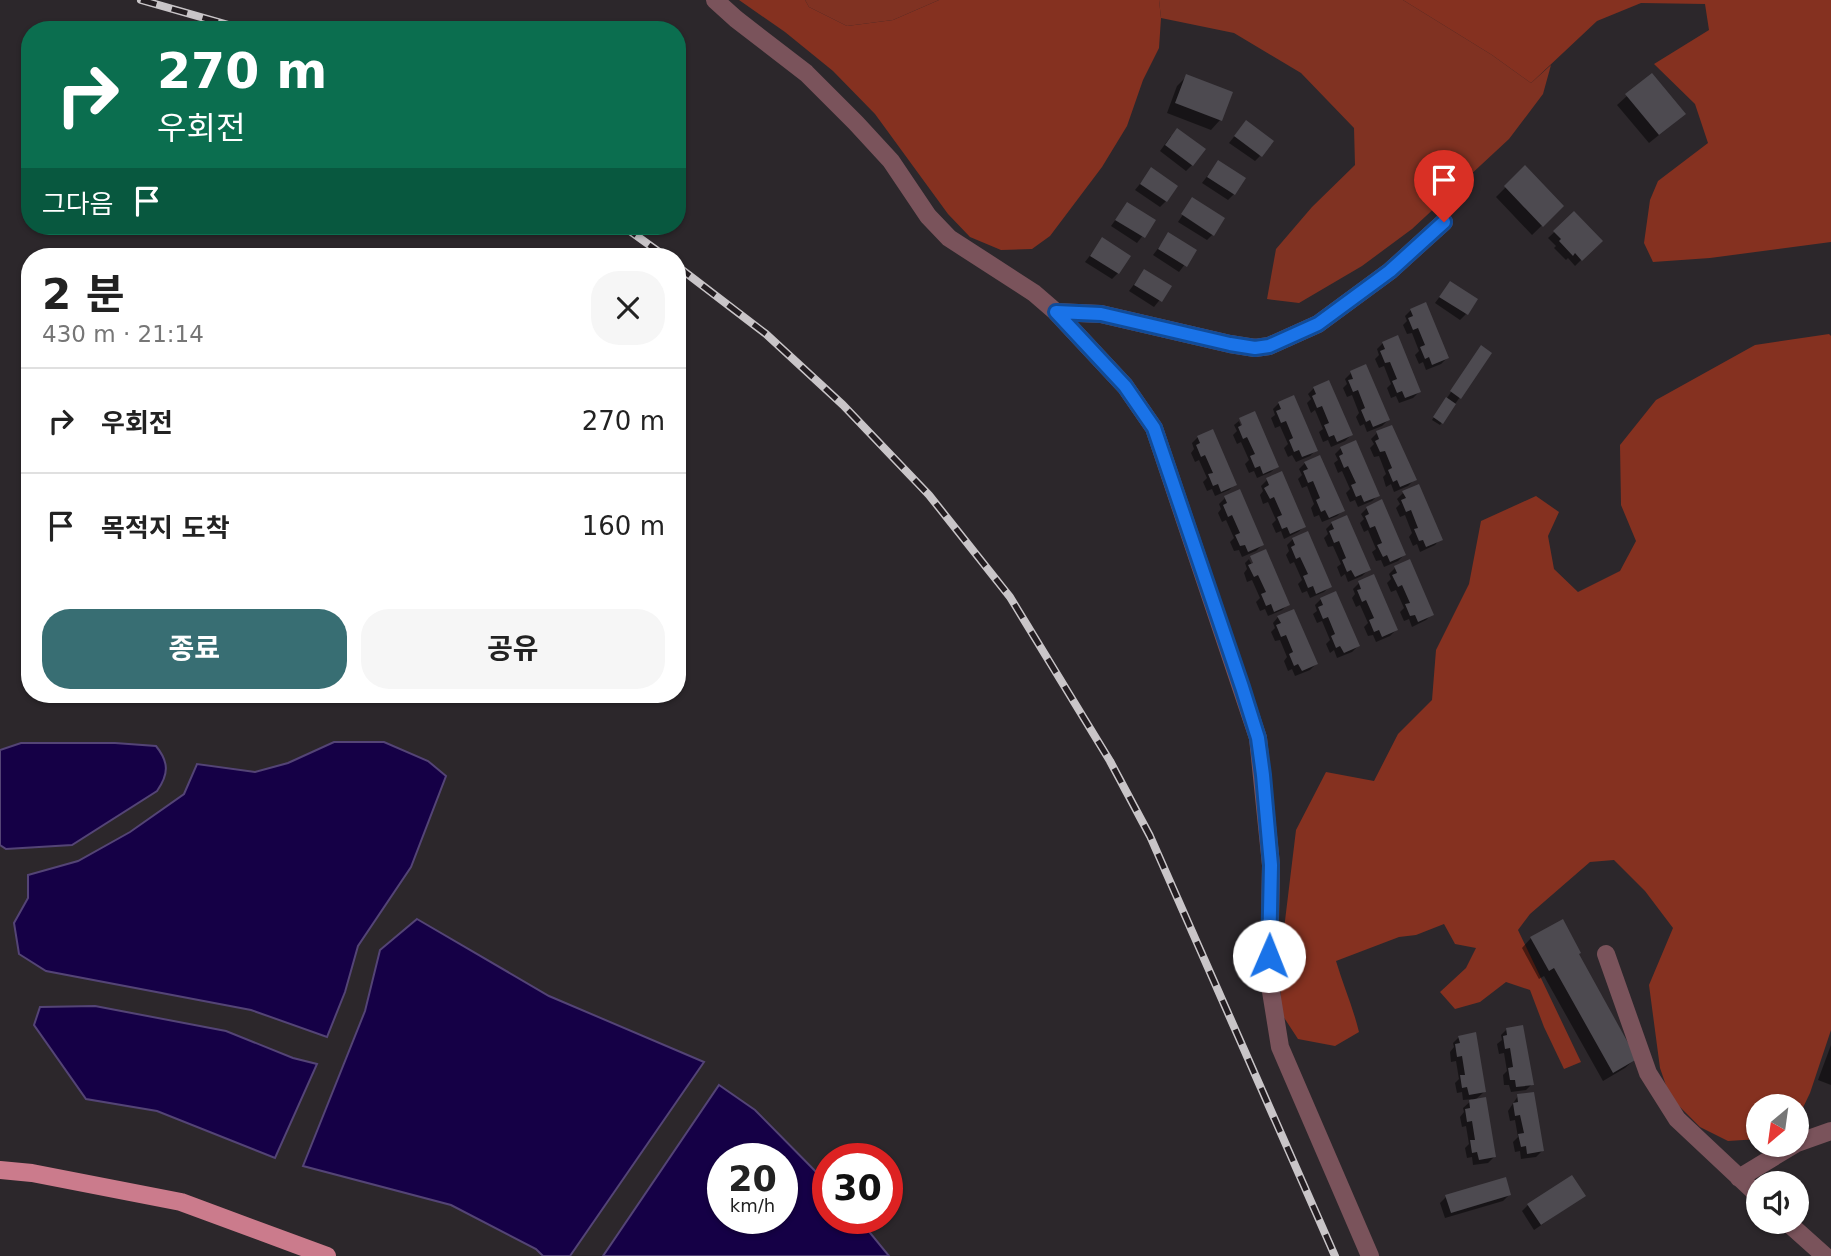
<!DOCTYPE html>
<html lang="ko">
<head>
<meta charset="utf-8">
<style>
  body { margin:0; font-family:"DejaVu Sans","Noto Sans KR",sans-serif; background:#f6f6f6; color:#222; height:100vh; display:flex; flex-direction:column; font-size:26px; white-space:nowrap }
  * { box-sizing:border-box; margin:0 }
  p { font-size:23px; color:#767676 }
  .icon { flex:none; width:38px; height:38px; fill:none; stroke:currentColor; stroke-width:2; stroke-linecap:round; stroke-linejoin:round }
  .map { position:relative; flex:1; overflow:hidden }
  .panel { position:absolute; left:21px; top:248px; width:665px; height:455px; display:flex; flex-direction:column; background:#fff; border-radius:28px; box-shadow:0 2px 5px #0004 }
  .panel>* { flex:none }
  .banner { position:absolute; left:21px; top:21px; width:665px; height:214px; border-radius:28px; box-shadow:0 2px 5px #0004; background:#0b6e4f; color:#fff; overflow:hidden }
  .needle { width:46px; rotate:209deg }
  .buttons { position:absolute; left:1746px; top:1094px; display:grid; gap:14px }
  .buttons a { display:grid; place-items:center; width:63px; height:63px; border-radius:50%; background:#fff; box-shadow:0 2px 5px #0004; font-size:35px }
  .speed { position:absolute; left:707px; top:1143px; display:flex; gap:14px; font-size:35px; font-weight:700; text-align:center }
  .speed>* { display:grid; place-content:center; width:91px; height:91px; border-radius:50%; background:#fff; box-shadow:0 2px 5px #0004; line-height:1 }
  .speed small { font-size:18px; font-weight:400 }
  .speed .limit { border:10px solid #d22; background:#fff; color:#111 }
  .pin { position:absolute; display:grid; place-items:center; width:60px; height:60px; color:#fff; margin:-72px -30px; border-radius:50% 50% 50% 0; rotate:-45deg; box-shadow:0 0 7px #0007 }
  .pin .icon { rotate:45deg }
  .me { position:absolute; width:77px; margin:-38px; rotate:1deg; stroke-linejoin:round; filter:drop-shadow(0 0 5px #0008) }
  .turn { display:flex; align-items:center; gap:24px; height:147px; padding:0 21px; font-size:32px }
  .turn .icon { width:91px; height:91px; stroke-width:2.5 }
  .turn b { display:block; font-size:49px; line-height:60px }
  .then { display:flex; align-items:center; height:66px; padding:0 21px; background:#0003; gap:14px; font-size:26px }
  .round { display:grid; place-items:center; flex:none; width:74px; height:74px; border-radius:28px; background:#f6f6f6 }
  .summary { display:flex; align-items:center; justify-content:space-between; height:119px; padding:0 21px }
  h1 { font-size:42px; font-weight:700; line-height:52px }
  .primary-button { display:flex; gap:14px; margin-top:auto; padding:14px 21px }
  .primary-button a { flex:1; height:80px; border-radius:28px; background:#386e73; color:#fff; font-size:28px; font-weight:700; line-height:80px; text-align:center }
  .primary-button a+a { background:#f6f6f6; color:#222 }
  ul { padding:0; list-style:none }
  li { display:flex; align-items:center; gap:21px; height:105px; padding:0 21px; border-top:2px solid #e0e0e0 }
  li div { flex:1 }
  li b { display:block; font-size:26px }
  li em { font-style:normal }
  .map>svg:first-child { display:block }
  .green { fill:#803222 }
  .forest { fill:#853120 }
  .water { fill:#150046; stroke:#544476; stroke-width:2; fill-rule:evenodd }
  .shadow { fill:#0007 }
  .building { fill:#4d4a50 }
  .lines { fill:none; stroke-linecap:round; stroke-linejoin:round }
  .minor { stroke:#7a535b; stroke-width:18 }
  .major { stroke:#cb7b8c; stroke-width:18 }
  .rail-casing { stroke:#c9c5c8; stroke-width:8 }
  .rail { stroke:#231d21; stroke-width:5; stroke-dasharray:16; stroke-linecap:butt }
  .route-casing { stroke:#114b97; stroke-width:18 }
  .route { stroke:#1a73e8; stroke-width:12 }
</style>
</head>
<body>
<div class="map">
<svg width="1831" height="1256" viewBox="0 0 1831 1256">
  <rect width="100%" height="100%" fill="#2c272b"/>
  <path class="green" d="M805 0H939L893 20 847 26 809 7Z
    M1159 0H1403L1492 55 1531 83 1551 65 1543 94 1509 139 1412 229 1362 266 1299 303 1267 299 1276 249 1312 207 1355 165 1354 128 1301 73 1234 33 1161 18Z"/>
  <path class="forest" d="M739 0H805L809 7 847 26 893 20 939 0H1159L1161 18 1159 48 1143 80 1127 126 1102 167 1050 236 1032 249 1001 250 970 237 948 214 875 114 833 71 785 32Z
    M1403 0H1831V242L1710 258 1653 262 1644 243 1650 200 1658 181 1708 143 1695 104 1654 64 1709 30 1705 4 1641 3 1597 21 1531 83 1492 55Z
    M1829 334 1831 336V1030L1810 1093 1797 1120V1106H1759V1139L1728 1141 1700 1127 1670 1097 1660 1068 1649 985 1673 928 1645 891 1614 860 1590 862 1530 914 1518 930 1581 1062 1564 1069 1544 1027 1530 990 1506 982 1480 1002 1455 1009 1440 992 1466 968 1476 948 1455 944 1444 924 1416 935 1399 937 1336 961C1343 985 1353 1007 1359 1032L1335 1046 1298 1039 1281 1013 1280 962 1296 830 1326 772 1374 781 1398 734 1432 700 1436 650 1469 584 1481 521 1536 496 1559 512 1548 536 1554 569 1578 592 1620 571 1636 541 1621 505 1620 445 1656 400 1755 345Z"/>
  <path class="water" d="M334 742H384L428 761 446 776 411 867 358 946 345 992 327 1037 251 1010 46 971 19 954 14 923 28 898V875L78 861 130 832 184 794 197 764 255 772 288 763Z
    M21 743H115L156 746C169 762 169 774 157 791L72 845 6 849 0 845V750Z
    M417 919 549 996 704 1062 570 1256H543L536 1249 451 1205 303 1166 365 1011 380 950Z
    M95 1006 226 1031 293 1058 317 1064 275 1158 157 1111 86 1099 34 1025 40 1007Z
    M719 1085 755 1110 828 1184V1218H858L889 1256H603ZM782 1158V1218H723V1158Z"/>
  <path class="shadow" d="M1187 76 1220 120 1211 130 1167 113 1177 86Z
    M1627 96 1674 123 1649 143 1617 105Z
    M1241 128 1260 156 1255 161 1229 143Z
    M1171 136 1192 165 1186 171 1160 151Z
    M1218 162 1234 194 1228 200 1202 183Z
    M1525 168 1562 206 1532 235 1496 197Z
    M1152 169 1166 201 1160 207 1135 190Z
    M1127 204 1154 221 1137 243 1111 226Z
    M1190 204 1213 234 1207 240 1178 222Z
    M1574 214 1600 241 1575 266 1568 258 1566 260 1554 248 1556 246 1548 238Z
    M1169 234 1195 251 1179 272 1153 255Z
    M1102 240 1118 273 1112 279 1085 262Z
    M1144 271 1170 287 1154 307 1129 291Z
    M1450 283 1466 314 1460 320 1435 303Z
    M1411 310 1447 358 1441 364 1426 370 1423 362 1419 364 1415 355 1419 351 1412 333 1407 334 1403 325 1407 321 1405 316Z
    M1383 343 1419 392 1413 398 1399 403 1396 396 1391 398 1387 388 1391 384 1384 366 1379 368 1375 359 1379 355 1377 349Z
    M1481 348 1460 397 1440 425 1432 420Z
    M1365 367 1388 420 1382 426 1367 432 1364 424 1360 426 1356 417 1359 413 1352 395 1347 397 1343 388 1347 384 1345 379 1351 373Z
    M1314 388 1351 435 1345 441 1331 447 1328 440 1323 442 1319 432 1323 429 1315 410 1311 413 1307 403 1311 399 1308 394Z
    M1279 403 1316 450 1310 456 1296 462 1292 455 1288 457 1284 448 1288 444 1280 426 1275 428 1271 418 1275 415 1273 409Z
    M1239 421 1244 434 1277 466 1271 472 1257 478 1254 471 1249 473 1245 464 1249 460 1241 442 1237 444 1233 435 1237 431 1234 425Z
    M1377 433 1414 480 1408 486 1394 492 1391 484 1386 487 1383 477 1386 474 1379 456 1374 457 1370 448 1374 444 1371 439Z
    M1198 437 1235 484 1229 490 1215 496 1212 489 1207 491 1203 482 1207 478 1199 460 1195 462 1191 453 1194 449 1192 443Z
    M1341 448 1378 495 1372 501 1358 507 1355 500 1350 502 1346 493 1350 489 1342 471 1338 473 1334 463 1338 460 1335 454Z
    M1305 463 1343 510 1337 516 1322 522 1319 515 1314 517 1311 508 1314 504 1307 486 1302 488 1298 479 1302 475 1299 469Z
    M1267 480 1304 527 1298 532 1284 539 1281 531 1276 533 1272 524 1276 520 1268 502 1263 504 1260 495 1263 491 1261 486Z
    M1403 493 1440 539 1435 545 1420 552 1417 544 1413 546 1409 537 1412 533 1405 515 1400 517 1396 508 1400 504 1397 499Z
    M1225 498 1262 545 1256 551 1242 557 1239 550 1234 551 1230 542 1234 538 1226 520 1222 522 1218 513 1221 509 1219 504Z
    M1367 508 1404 555 1398 561 1384 567 1381 560 1376 561 1372 552 1376 549 1368 530 1364 532 1360 523 1364 519 1361 514Z
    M1332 523 1368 570 1362 576 1348 582 1345 574 1341 577 1337 567 1341 564 1333 546 1328 547 1324 538 1328 534 1326 529Z
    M1293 539 1330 586 1324 592 1310 598 1307 591 1302 593 1298 584 1302 580 1294 562 1290 564 1286 555 1289 551 1287 545Z
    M1249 559 1255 572 1288 604 1282 610 1268 616 1265 609 1260 611 1256 602 1260 598 1252 580 1247 582 1244 573 1247 569 1245 563Z
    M1409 561 1432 614 1426 620 1412 627 1409 619 1404 621 1400 612 1404 608 1396 590 1391 592 1387 583 1391 579 1389 574 1395 568Z
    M1359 583 1396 630 1390 636 1376 642 1373 635 1368 636 1364 627 1368 623 1360 605 1356 607 1352 598 1355 594 1353 589Z
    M1321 599 1358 646 1352 652 1337 658 1334 650 1330 653 1326 644 1330 640 1322 621 1317 623 1313 614 1317 611 1315 605Z
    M1278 617 1316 664 1310 670 1295 676 1292 669 1288 671 1284 661 1287 657 1280 640 1275 641 1271 632 1275 628 1273 623Z
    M1531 938 1577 955 1635 1059 1625 1068 1603 1081 1544 976 1539 979 1522 948Z
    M1507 1029 1532 1084 1526 1090 1511 1092 1509 1085H1504L1503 1075 1507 1071 1504 1053 1499 1054 1497 1044 1502 1040 1501 1035Z
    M1459 1037 1484 1092 1474 1101 1494 1157 1488 1163 1473 1165 1472 1157 1467 1158 1465 1148 1469 1144 1466 1126 1462 1127 1460 1117 1464 1112 1463 1108 1473 1099 1463 1100 1462 1092 1457 1093 1455 1083 1459 1079 1456 1061 1451 1062 1450 1052 1454 1047 1453 1043Z
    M1831 1045V1085L1818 1080Z
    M1518 1096 1542 1151 1536 1157 1521 1159 1520 1151 1515 1152 1513 1142 1518 1137 1515 1120 1510 1121 1508 1111Z
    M1509 1195 1503 1201 1445 1218 1440 1203 1446 1197Z
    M1584 1196 1534 1230 1522 1211 1528 1205Z"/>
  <path class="building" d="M1652 73 1686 114 1659 135 1625 94Z
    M1186 74 1233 92 1222 121 1175 103Z
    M1246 120 1274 141 1262 157 1234 136Z
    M1177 128 1206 149 1193 166 1165 145Z
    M1218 160 1246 178 1235 195 1207 177Z
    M1525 165 1564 206 1543 227 1504 186Z
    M1151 167 1178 186 1167 202 1140 184Z
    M1192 197 1225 218 1214 236 1181 214Z
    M1127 202 1156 220 1145 238 1115 220Z
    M1574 211 1603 241 1582 261 1575 253 1573 256 1559 241 1561 239 1553 231Z
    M1168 232 1197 250 1187 267 1158 249Z
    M1102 237 1131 256 1119 274 1090 256Z
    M1144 269 1172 286 1162 302 1134 285Z
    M1450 281 1478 299 1468 315 1439 297Z
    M1426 302 1449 358 1432 365 1429 357 1425 359 1420 347 1425 345 1418 328 1413 330 1408 318 1413 316 1410 309Z
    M1398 335 1421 392 1405 398 1402 391 1397 393 1392 381 1397 379 1390 362 1385 363 1380 351 1385 349 1382 342Z
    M1481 345 1492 353 1461 399 1450 391Z
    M1366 364 1390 420 1373 427 1370 420 1366 422 1361 410 1365 408 1358 390 1353 392 1348 380 1353 379 1350 371Z
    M1329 380 1353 435 1337 442 1334 435 1329 437 1324 425 1329 423 1322 406 1317 408 1312 396 1316 394 1313 387Z
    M1294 395 1318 451 1302 457 1299 450 1294 452 1289 440 1293 438 1286 421 1281 423 1276 411 1281 409 1278 402Z
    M1446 397 1456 404 1443 424 1433 417Z
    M1255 411 1279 467 1263 474 1260 466 1255 468 1250 456 1255 454 1247 437 1243 439 1238 427 1242 425 1239 418Z
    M1392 425 1417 480 1400 487 1397 480 1393 482 1388 470 1392 468 1385 451 1380 452 1375 441 1379 439 1376 431Z
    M1213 429 1237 485 1221 492 1218 484 1213 486 1208 474 1213 473 1205 455 1201 457 1196 445 1200 443 1197 436Z
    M1356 440 1380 496 1364 502 1361 495 1356 497 1351 485 1356 483 1348 466 1344 468 1339 456 1343 454 1340 447Z
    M1320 455 1345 511 1329 518 1325 510 1321 512 1316 500 1320 498 1313 481 1308 483 1303 471 1308 469 1304 462Z
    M1282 471 1306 527 1290 534 1287 527 1282 529 1277 517 1282 515 1274 497 1270 499 1264 488 1269 485 1266 478Z
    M1419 484 1443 540 1426 547 1423 540 1419 541 1414 529 1418 528 1411 510 1406 512 1401 500 1406 498 1402 491Z
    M1240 489 1264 545 1248 552 1245 545 1240 546 1235 535 1240 533 1232 515 1228 517 1223 505 1227 503 1224 496Z
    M1382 499 1406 555 1390 562 1387 555 1383 557 1377 545 1382 543 1375 526 1370 528 1365 516 1369 514 1366 507Z
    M1347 515 1371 570 1355 577 1351 570 1347 572 1342 560 1346 558 1339 541 1334 543 1329 531 1334 529 1331 522Z
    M1308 531 1332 587 1316 594 1313 586 1308 588 1303 576 1308 574 1300 557 1296 559 1291 547 1295 545 1292 538Z
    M1266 549 1290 605 1274 612 1271 604 1266 606 1261 594 1266 592 1258 575 1254 577 1248 565 1253 563 1250 556Z
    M1410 559 1434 615 1418 622 1415 615 1410 616 1405 604 1410 603 1402 585 1398 587 1392 575 1397 573 1394 566Z
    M1374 574 1398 630 1382 637 1379 630 1374 632 1369 620 1374 618 1366 600 1362 602 1357 590 1361 589 1358 581Z
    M1336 591 1360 646 1344 653 1340 646 1336 648 1331 636 1335 634 1328 617 1323 619 1318 607 1323 605 1320 598Z
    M1294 609 1318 664 1302 671 1298 664 1294 666 1289 654 1293 652 1286 635 1281 637 1276 625 1281 623 1277 616Z
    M1563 919 1581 953 1579 954 1637 1059 1613 1073 1554 968 1549 971 1530 937Z
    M1523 1025 1534 1085 1516 1087 1515 1080H1510L1508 1068 1513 1067 1510 1048 1505 1049 1503 1036 1507 1035 1506 1028Z
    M1476 1032 1486 1092 1469 1095 1467 1087 1462 1088 1460 1075H1465L1462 1056 1457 1057 1455 1044 1460 1043 1458 1036Z
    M1534 1092 1544 1151 1527 1154 1526 1146 1521 1147 1518 1134 1524 1133 1520 1115 1515 1116 1513 1103 1518 1102 1517 1094Z
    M1486 1097 1496 1157 1479 1160 1477 1152 1472 1153 1470 1140H1475L1472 1121 1467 1122 1465 1109 1470 1108 1469 1100Z
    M1572 1175 1586 1196 1541 1225 1527 1204Z
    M1506 1177 1511 1195 1451 1213 1445 1195Z"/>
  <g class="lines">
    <path class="minor" d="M715 0 736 19 806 73 856 123 891 161 928 216 949 238 1034 293 1056 312 1125 386 1154 428 1258 738 1271 865 1269 979 1280 1047 1370 1256
      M1056 312 1101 314 1230 344 1255 348 1269 346 1318 324 1390 271 1444 222
      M1606 954 1648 1073 1677 1119 1759 1196
      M1797 1143 1831 1131
      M1739 1178 1795 1144
      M1787 1222 1825 1256"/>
    <path class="major" d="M0 1170 32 1173 181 1202 327 1256"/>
    <g class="rail-casing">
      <path id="rail" d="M141 0 246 30
        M623 226 666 257
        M677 266 766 334 843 405 929 495 1010 597 1110 761 1150 836 1335 1256"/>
    </g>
    <use href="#rail" class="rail"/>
  </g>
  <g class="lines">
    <g class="route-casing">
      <path id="route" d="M1269 956 1271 865 1263 775 1258 738 1242 687 1154 428 1125 386 1056 312 1101 314 1230 344 1255 348 1269 346 1318 324 1390 271 1444 222"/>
    </g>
    <use href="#route" class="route"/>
  </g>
</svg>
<div class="buttons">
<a><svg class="needle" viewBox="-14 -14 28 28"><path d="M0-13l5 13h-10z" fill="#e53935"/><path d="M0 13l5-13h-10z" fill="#767676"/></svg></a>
<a><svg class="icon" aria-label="sound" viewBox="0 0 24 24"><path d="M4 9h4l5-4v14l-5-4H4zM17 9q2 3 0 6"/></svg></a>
</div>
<div class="speed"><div>20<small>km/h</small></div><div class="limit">30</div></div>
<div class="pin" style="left:1444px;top:222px;background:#d93025"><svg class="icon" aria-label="arrive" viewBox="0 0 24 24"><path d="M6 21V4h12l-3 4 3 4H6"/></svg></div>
<svg class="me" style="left:1269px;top:956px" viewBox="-20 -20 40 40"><circle r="19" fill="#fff"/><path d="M0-13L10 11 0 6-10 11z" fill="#1a73e8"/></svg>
<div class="banner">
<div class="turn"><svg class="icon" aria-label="right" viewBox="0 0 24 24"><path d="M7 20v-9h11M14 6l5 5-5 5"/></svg><div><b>270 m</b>우회전</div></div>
<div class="then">그다음<svg class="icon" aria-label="arrive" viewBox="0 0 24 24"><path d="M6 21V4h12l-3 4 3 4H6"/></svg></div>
</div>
<section class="panel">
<div class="summary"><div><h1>2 분</h1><p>430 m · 21:14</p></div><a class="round"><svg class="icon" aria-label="close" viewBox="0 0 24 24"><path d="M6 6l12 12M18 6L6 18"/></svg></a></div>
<ul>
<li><svg class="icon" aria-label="right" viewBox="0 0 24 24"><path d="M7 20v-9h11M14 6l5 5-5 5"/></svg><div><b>우회전</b></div><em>270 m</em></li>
<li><svg class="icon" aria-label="arrive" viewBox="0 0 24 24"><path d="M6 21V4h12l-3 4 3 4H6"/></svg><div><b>목적지 도착</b></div><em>160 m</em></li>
</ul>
<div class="primary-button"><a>종료</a><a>공유</a></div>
</section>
</div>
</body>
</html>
